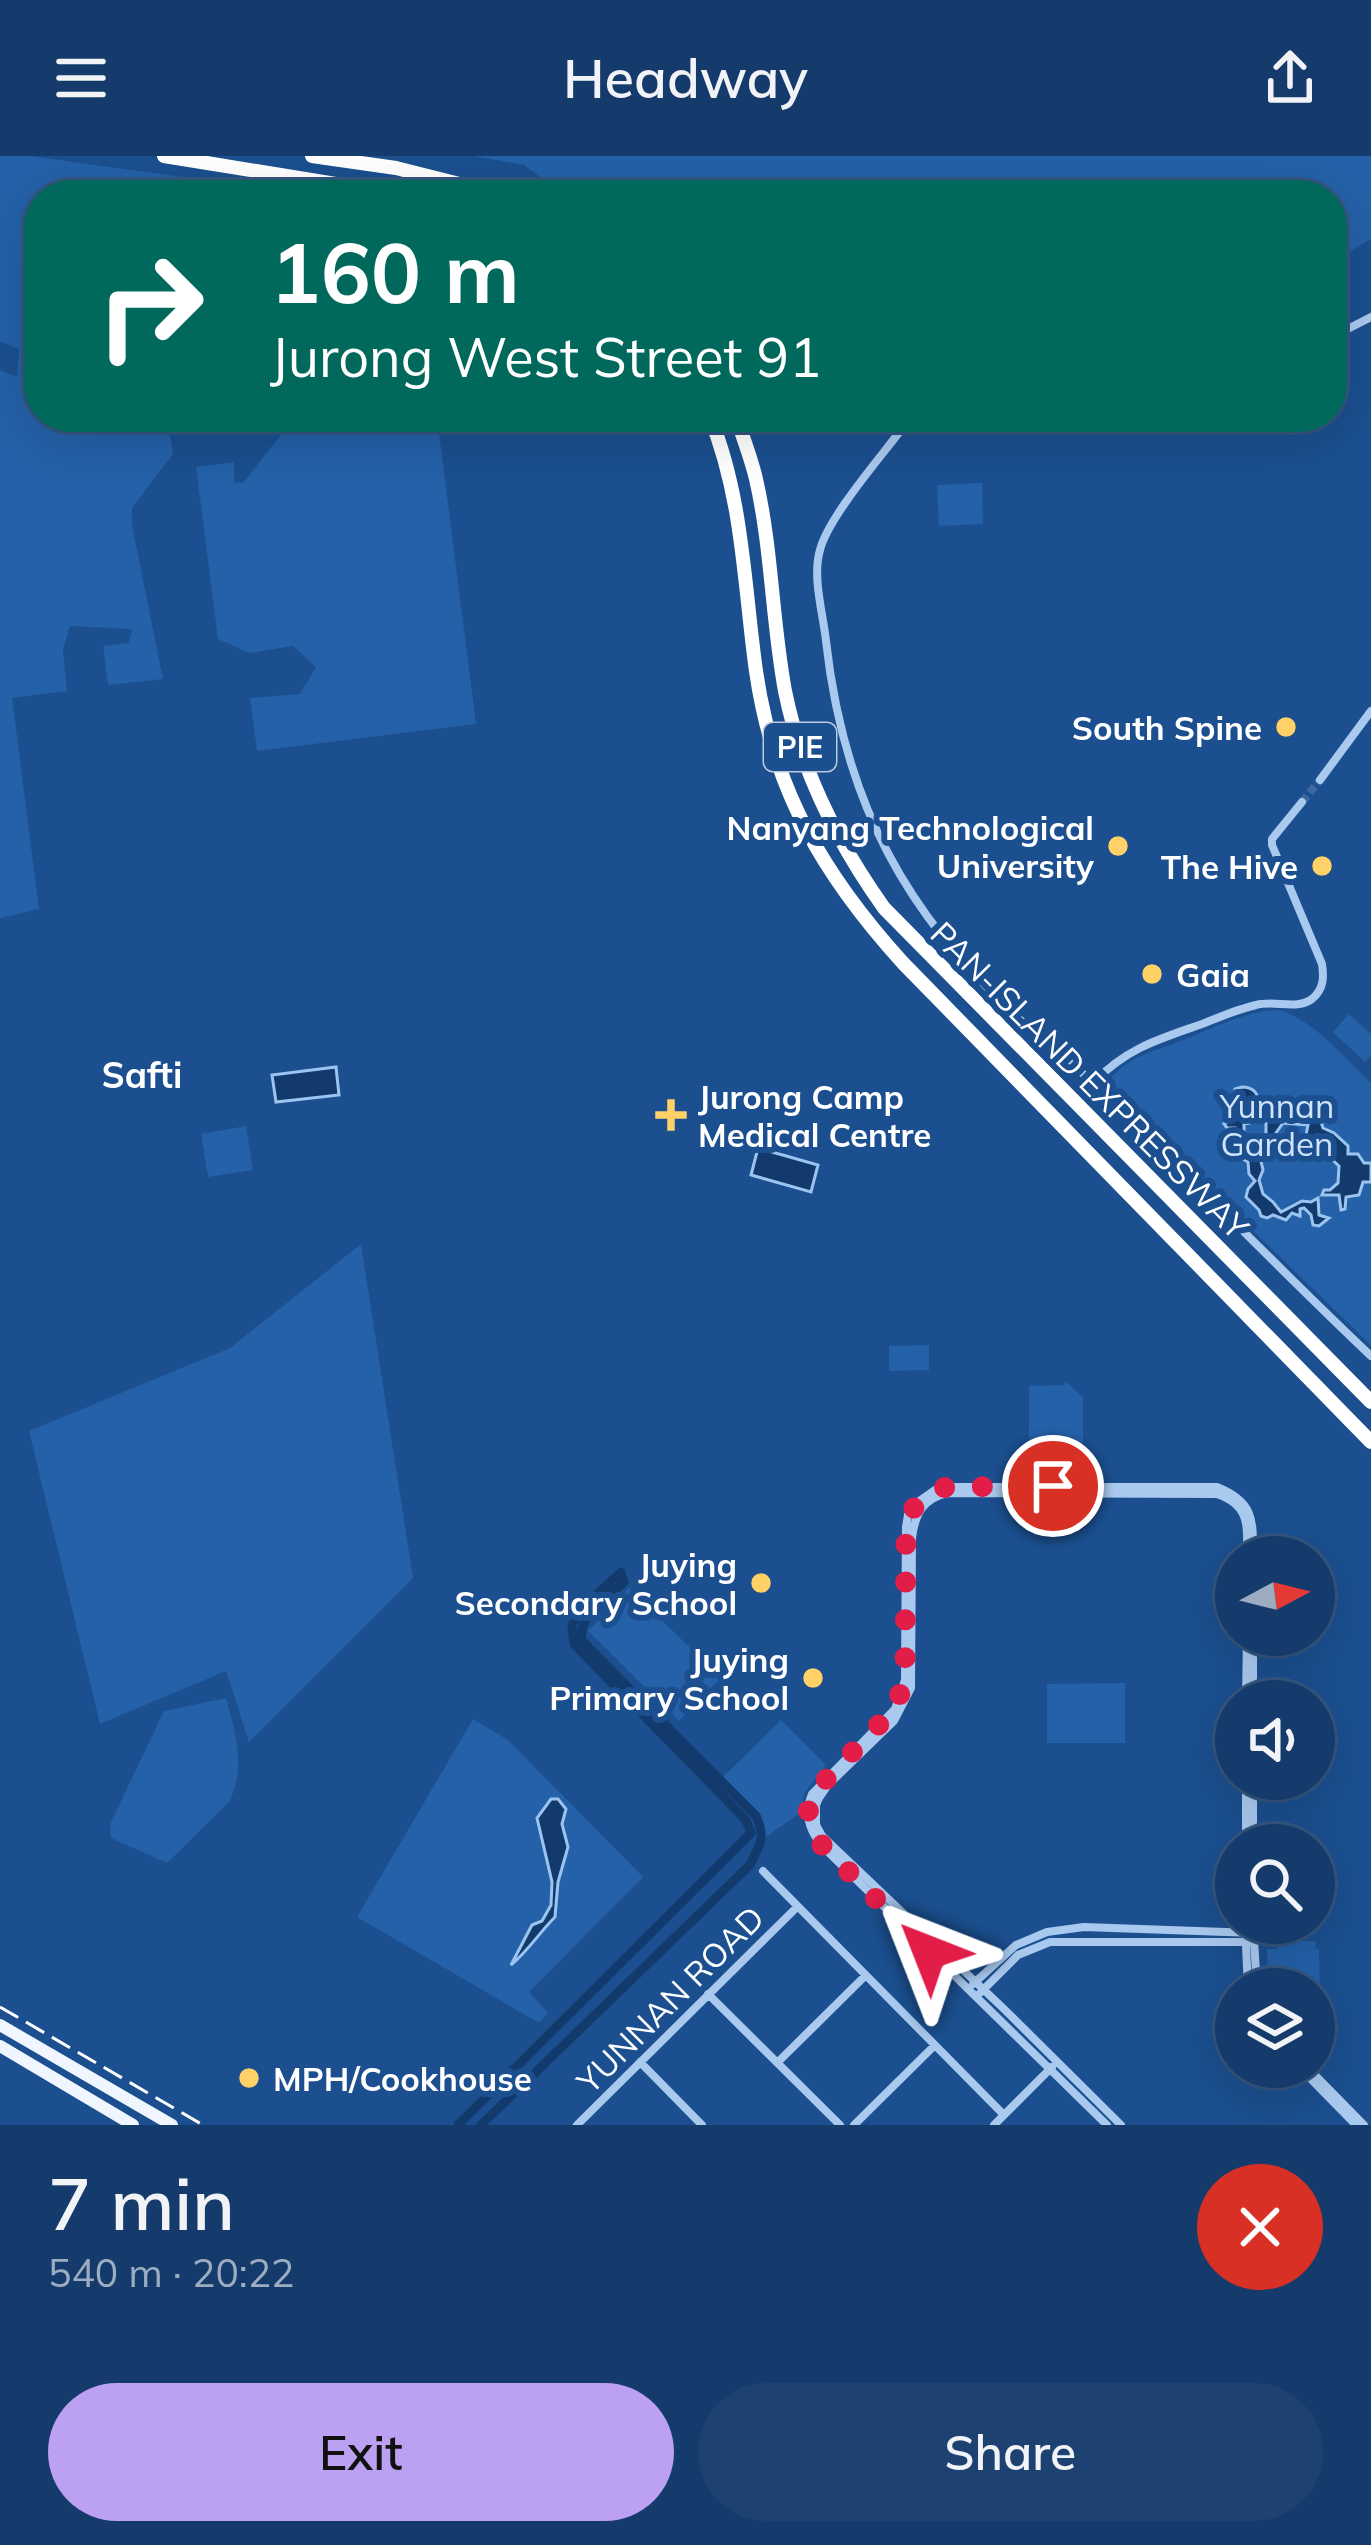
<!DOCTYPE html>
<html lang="en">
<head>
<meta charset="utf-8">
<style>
  body { margin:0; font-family:Mulish,sans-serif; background:#1d4271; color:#f1f3f6; height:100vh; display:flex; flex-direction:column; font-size:45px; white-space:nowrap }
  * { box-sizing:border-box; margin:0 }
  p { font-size:39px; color:#9dadc1 }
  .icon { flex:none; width:66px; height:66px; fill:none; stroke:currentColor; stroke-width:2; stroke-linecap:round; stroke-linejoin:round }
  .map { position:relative; height:1969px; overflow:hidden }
  .details { display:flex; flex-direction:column; background:#143b6b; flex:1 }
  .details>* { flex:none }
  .hud { position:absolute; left:24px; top:24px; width:1323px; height:252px; border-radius:48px; box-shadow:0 12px 48px #0002,0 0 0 3px #33557e; background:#00695c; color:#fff; overflow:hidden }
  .needle { width:78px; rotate:83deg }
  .tools { position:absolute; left:1215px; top:1380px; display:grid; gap:24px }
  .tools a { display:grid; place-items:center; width:120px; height:120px; border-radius:50%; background:#143b6b; box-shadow:0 12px 48px #0002,0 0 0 3px #33557e; font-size:60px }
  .pin { position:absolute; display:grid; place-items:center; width:102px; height:102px; color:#fff; margin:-51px; border:6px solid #fff; border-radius:50%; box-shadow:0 3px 12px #0007 }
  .me { position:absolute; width:132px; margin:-66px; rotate:315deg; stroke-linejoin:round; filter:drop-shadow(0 0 9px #0008) }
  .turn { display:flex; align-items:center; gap:42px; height:252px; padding:0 48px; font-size:54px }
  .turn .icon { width:156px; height:156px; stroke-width:2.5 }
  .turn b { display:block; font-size:84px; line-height:102px }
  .round { display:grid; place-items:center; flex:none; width:126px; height:126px; border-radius:63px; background:#1d4271 }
  .head { display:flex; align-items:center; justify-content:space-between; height:204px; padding:0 48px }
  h1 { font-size:72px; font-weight:600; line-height:90px }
  .button { display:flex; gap:24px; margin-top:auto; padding:24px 48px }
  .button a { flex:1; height:138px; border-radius:72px; background:#bca0f2; color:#111; font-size:48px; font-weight:600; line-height:138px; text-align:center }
  .button a+a { background:#1d4271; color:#f1f3f6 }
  header { display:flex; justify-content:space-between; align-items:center; height:156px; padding:0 48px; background:#143b6b; font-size:54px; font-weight:600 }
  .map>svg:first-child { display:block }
  .green { fill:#2461a8 }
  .water { fill:#123a6d; stroke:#9cc4f0; stroke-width:3 }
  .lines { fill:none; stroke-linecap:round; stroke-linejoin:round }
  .canal { stroke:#123a6d; stroke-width:9 }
  .street-tunnel { stroke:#3d69a0; stroke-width:8; stroke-dasharray:8 4; stroke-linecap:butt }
  .street { stroke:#a9c9ee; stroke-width:8 }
  .primary { stroke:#f0f6ff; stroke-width:12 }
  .highway { stroke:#fff; stroke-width:14 }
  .rail { stroke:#fff; stroke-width:3; stroke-dasharray:21 9; stroke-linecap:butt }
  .route { stroke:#e11d48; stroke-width:21; stroke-dasharray:0 37.8 }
  .poi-dot { fill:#ffd166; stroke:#1b4f8f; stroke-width:4.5 }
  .labels { text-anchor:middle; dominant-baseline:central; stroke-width:12; stroke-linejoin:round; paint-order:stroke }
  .shield { fill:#1b4f8f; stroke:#bbcadd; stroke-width:3 }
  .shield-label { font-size:30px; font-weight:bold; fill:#fff }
  .poi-label { font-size:33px; font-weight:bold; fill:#fff; stroke:#1b4f8f; text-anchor:end }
  .street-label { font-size:33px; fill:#fff; stroke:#1b4f8f }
  .park-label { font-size:33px; fill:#cfe3fa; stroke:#1b4f8f }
  .neighbourhood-label { font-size:36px; font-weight:bold; fill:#fff; stroke:#1b4f8f }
</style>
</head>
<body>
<header><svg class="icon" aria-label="menu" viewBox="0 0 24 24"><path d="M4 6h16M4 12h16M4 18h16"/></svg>Headway<svg class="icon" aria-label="share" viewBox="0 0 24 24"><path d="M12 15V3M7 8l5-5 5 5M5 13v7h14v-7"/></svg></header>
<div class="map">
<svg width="1371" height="1969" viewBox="0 0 1371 1969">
  <rect width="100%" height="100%" fill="#1b4f8f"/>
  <path class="green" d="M0 0H30L311 39H39V261H167L173 298 132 352V369L163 523 108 529 103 490 129 487 132 473 70 470 63 494 67 535 12 542 39 753 0 762V214L17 221 19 193 0 185Z
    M473 0H1371V83L1332 107V39H564L524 9Z
    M295 261H437L476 568 257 595 250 542 300 538 316 511 293 490 249 497 218 483 196 311 234 306V326L243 327Z
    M982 327 983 368 939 370 937 329Z
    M1279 854C1315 865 1344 901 1371 927V1189L1214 1037 1108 926C1125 902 1154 895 1181 885 1212 873 1243 855 1279 854Z
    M1349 858 1371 878V899L1365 906 1333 876Z
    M246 970 253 1014 208 1021 201 978Z
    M361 1088 413 1422 249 1586 226 1515 100 1568 29 1275 230 1192Z
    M929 1189V1214L889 1215V1190Z
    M1066 1226 1083 1241V1321H1029V1230L1063 1229Z
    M629 1432 721 1522 679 1565 588 1475Z
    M1125 1527V1587H1047V1528Z
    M226 1542C236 1576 246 1613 229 1646L167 1707 111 1682 110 1668 164 1555Z
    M473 1563 508 1584 643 1721 529 1836 548 1857 539 1867 357 1761Z
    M781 1564 826 1609 805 1636 800 1657 766 1681 758 1656 723 1621Z
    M1316 1785 1315 1792 1319 1793 1321 1875 1314 1878V1833H1268L1267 1793H1277V1786Z"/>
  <path class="water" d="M336 911 339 939 276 946 272 919Z
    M1242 931C1254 931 1257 937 1260 947L1264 949 1271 947 1274 952 1279 953 1284 963 1302 959 1309 963H1320L1323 972 1334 977 1348 990V998H1358L1364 1007H1371V1026H1363L1359 1039 1346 1041 1345 1053 1341 1054 1339 1039H1322L1324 1034H1330L1338 1027 1339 1010 1326 998 1318 983 1306 979 1308 969 1283 967 1273 981 1266 984V967L1271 963 1268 956 1259 955 1256 958 1255 966 1244 968V985L1251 988 1253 995 1259 997 1263 1014 1259 1024 1263 1038 1273 1046 1281 1056 1302 1045 1311 1046 1318 1042 1319 1059 1329 1062 1319 1070 1313 1069 1311 1059 1304 1052 1300 1053V1060L1292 1057 1286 1064 1273 1059 1267 1062 1261 1060 1259 1054 1246 1041 1248 1033 1255 1025 1249 1018 1248 1006 1238 1000 1236 989 1231 984 1236 977 1235 972H1227L1224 968 1238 962 1247 952 1242 944 1233 939 1235 933Z
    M758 992 818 1009 811 1036 751 1019Z
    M551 1643H558L566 1653 562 1668 568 1691 558 1726 555 1761C539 1777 528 1795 511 1809L532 1769 542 1765 551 1749 552 1726 537 1662Z"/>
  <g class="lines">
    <path class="canal" d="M458 1969 751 1677 746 1664 574 1488 572 1470 578 1456 621 1416 624 1426C607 1444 577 1458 582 1485L756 1660C766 1681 760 1689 750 1709L481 1969"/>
    <path class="street-tunnel" d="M1302 646 1320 624"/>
    <path class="street" d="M1332 181 1371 161
      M915 261 901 274C879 303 828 362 820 394 812 421 823 457 826 485 844 647 907 762 1028 871 1055 896 1085 917 1111 943 1198 1029 1282 1116 1371 1200
      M1320 624 1371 555
      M1094 926C1127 892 1159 883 1202 868 1220 861 1238 853 1256 849 1274 844 1298 854 1312 843 1324 833 1324 821 1322 808L1272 689V683L1302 646
      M1253 1479V1545
      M1246 1545 1247 1479
      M1253 1623V1689
      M1246 1689V1623
      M763 1715 1004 1959
      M1245 1767 1248 1833
      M1253 1767 1257 1833
      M973 1828 1016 1789 1047 1776 1084 1771 1254 1777
      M980 1837 1018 1799 1050 1786H1254
      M708 1838 840 1969
      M640 1906 702 1969
      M778 1906 865 1820
      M1299 1911 1356 1969
      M1307 1911 1364 1969
      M577 1969 797 1751
      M854 1969 934 1890
      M994 1969 1052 1911
      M1107 1969 825 1693C810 1677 803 1659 812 1638L895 1553 905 1524 906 1371 908 1359 915 1348 935 1334 947 1331H1217C1255 1346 1253 1365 1253 1401
      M1121 1969 1004 1853 822 1680 816 1669V1649L819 1642 828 1629 894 1565 911 1532 912 1382C915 1358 923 1342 948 1337L1217 1338C1251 1350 1247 1370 1247 1401"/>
    <path class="primary" d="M0 1869 172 1969
      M0 1890 133 1969"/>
    <path class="highway" d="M164 0 403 39
      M312 0 396 12 503 39
      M710 261C743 342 744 429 756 515 773 634 824 720 903 807L1371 1286
      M736 261C743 281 751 302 756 323 772 393 772 465 785 535 801 615 837 686 884 752L1371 1246"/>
    <path class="rail" d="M0 1851 203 1969"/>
  </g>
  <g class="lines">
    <path class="route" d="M929 1796 817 1684C809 1668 805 1655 812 1638L895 1552 905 1524 906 1371C911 1349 925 1336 947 1331L1053 1330"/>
  </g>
  <g class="poi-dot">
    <circle cx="1286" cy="571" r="12"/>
    <circle cx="1118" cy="690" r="12"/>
    <circle cx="1322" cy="710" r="12"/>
    <circle cx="1152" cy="818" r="12"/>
    <path d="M665 941h12v12h12v12h-12v12h-12v-12h-12v-12h12z"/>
    <circle cx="761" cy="1427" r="12"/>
    <circle cx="813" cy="1522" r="12"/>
    <circle cx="249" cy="1922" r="12"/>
  </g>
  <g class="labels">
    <rect class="shield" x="764" y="567" width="72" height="48" rx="9"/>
    <g class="shield-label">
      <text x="800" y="591">PIE</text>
    </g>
    <g class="poi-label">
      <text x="1262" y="571">South Spine</text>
      <text x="1094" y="671">Nanyang Technological<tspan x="1094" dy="38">University</tspan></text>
      <text x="1298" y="710">The Hive</text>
      <text x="1176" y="818" text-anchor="start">Gaia</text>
      <text x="698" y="940" text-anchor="start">Jurong Camp<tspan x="698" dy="38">Medical Centre</tspan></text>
      <text x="737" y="1408">Juying<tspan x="737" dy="38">Secondary School</tspan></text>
      <text x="789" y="1503">Juying<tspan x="789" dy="38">Primary School</tspan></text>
      <text x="273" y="1922" text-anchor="start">MPH/Cookhouse</text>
    </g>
    <g class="street-label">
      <text transform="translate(1090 924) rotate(45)">PAN-ISLAND EXPRESSWAY</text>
      <text transform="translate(670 1843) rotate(-45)">YUNNAN ROAD</text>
    </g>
    <g class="park-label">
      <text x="1277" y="949">Yunnan<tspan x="1277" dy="38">Garden</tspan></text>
    </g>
    <g class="neighbourhood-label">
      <text x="142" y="918">Safti</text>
    </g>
  </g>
</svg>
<div class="tools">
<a><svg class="needle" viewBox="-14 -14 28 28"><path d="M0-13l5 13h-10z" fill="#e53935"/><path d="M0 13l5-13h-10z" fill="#9dadc1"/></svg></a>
<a><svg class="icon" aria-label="sound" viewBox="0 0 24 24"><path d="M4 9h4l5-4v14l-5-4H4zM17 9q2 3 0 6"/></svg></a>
<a><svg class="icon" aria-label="search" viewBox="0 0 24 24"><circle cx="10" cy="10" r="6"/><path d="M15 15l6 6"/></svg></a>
<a><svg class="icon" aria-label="layers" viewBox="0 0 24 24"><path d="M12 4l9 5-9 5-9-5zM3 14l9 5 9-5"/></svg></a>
</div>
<div class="pin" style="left:1053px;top:1330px;background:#d93025"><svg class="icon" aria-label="arrive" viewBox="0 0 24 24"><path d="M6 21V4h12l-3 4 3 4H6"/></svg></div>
<svg class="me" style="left:929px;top:1796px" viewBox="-20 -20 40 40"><path d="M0-17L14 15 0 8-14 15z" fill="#e11d48" stroke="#fff" stroke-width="4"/></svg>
<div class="hud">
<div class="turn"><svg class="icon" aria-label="right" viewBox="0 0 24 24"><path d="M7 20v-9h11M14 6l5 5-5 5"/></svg><div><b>160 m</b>Jurong West Street 91</div></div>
</div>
</div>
<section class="details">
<div class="head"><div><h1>7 min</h1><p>540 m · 20:22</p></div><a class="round" style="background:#d93025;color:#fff"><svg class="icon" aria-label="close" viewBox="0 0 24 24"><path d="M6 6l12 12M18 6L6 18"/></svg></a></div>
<div class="button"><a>Exit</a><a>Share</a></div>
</section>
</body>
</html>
